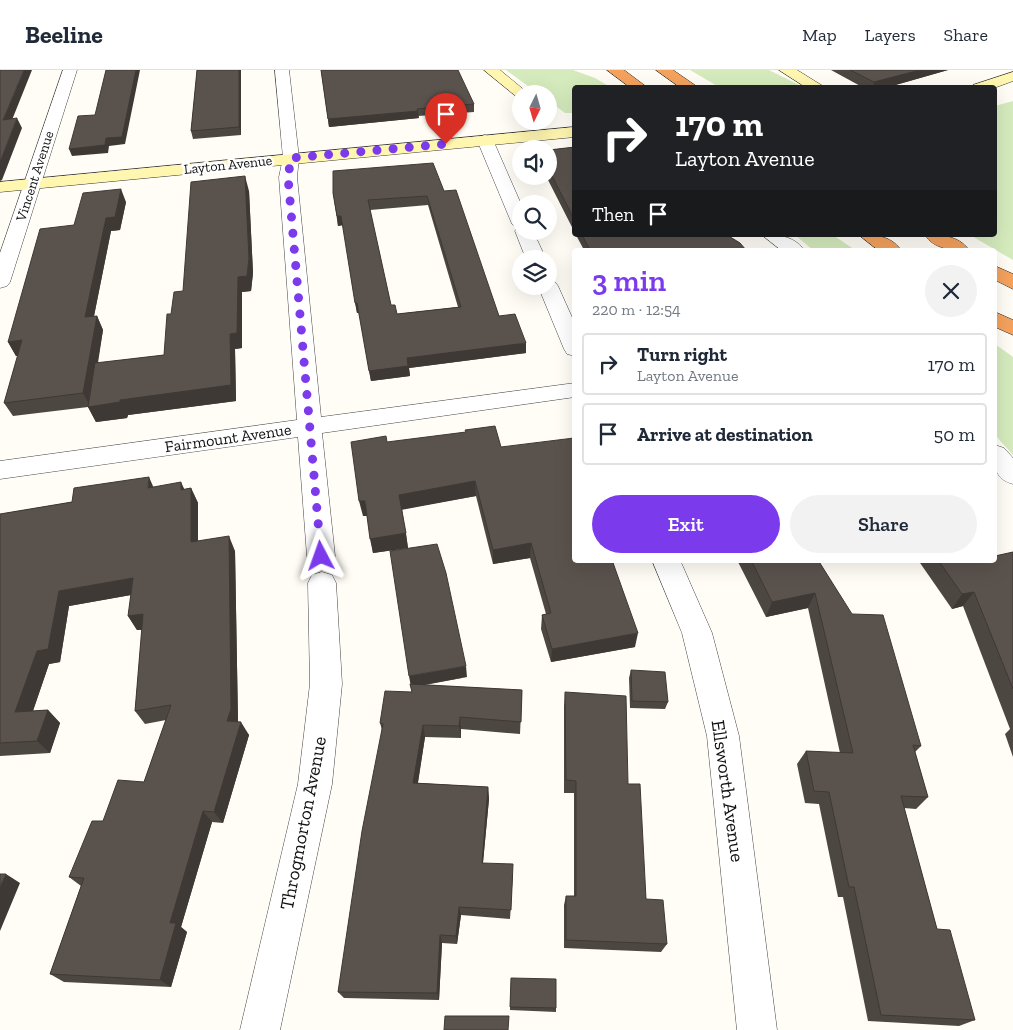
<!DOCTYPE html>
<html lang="en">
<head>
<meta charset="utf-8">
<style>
  body { margin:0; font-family:"Zilla Slab",serif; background:#f2f2f3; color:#1f2937; height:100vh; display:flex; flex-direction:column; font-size:19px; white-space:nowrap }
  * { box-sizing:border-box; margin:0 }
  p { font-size:16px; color:#747a83 }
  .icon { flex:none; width:28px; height:28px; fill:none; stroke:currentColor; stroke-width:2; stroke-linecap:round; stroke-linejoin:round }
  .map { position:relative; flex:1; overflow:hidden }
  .sheet { position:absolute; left:572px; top:178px; width:425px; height:315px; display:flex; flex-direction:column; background:#fff; border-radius:5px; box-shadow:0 5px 20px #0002 }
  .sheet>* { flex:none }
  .top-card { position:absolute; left:572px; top:15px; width:425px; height:152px; border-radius:5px; box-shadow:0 5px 20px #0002; background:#202124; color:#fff; overflow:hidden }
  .needle { width:32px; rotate:185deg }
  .tools { position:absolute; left:512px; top:15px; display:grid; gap:10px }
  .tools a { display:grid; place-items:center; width:45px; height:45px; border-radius:50%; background:#fff; box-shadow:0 5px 20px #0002; font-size:25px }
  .pin { position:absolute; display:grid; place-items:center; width:42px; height:42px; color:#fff; margin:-51px -21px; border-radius:50% 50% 50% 0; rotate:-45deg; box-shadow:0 0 5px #0007 }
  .pin .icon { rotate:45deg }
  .me { position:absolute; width:55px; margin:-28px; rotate:356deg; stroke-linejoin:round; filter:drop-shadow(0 0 4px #0008) }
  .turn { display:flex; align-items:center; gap:18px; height:105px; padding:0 20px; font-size:22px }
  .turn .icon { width:65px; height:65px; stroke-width:2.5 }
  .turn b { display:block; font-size:35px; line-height:42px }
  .then { display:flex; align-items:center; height:48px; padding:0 20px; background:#0003; gap:10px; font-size:19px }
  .round { display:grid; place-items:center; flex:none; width:52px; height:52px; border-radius:26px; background:#f2f2f3 }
  .overview { display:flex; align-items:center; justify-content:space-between; height:85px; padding:0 20px }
  h1 { font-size:30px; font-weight:600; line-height:38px; color:#7c3aed }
  .button { display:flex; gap:10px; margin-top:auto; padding:10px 20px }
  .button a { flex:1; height:58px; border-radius:30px; background:#7c3aed; color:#fff; font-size:20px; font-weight:600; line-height:58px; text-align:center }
  .button a+a { background:#f2f2f3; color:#1f2937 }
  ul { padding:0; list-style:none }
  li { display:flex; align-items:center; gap:15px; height:62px; margin:0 10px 8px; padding:0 10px; border:2px solid #e0e1e3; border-radius:5px }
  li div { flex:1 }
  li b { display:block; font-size:19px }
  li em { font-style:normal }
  header { display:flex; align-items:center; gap:30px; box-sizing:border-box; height:70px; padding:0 25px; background:#fff; border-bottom:1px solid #e0e1e3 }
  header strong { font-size:24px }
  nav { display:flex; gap:28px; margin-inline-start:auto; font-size:18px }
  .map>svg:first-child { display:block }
  .green { fill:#d5ebbd }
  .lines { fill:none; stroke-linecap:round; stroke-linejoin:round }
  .street-casing { stroke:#444; stroke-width:1 }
  .secondary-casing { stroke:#333; stroke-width:1 }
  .highway-casing { stroke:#222; stroke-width:1 }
  .street { fill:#fff; fill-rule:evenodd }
  .secondary { fill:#fff6b0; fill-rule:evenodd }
  .highway { fill:#f5a25d; fill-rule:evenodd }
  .wall { fill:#4d4742; fill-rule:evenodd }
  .shaded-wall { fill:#3f3936 }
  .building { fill:#5a524d; stroke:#3f3936; fill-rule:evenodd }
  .route { stroke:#7c3aed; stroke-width:9; stroke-dasharray:0 16.2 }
  .labels { text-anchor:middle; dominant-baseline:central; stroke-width:5; stroke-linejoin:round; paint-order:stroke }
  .far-street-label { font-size:14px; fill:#111; stroke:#fff }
  .street-label { font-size:16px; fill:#111; stroke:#fff }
  .near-street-label { font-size:19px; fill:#111; stroke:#fff }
</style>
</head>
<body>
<header>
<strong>Beeline</strong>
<nav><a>Map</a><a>Layers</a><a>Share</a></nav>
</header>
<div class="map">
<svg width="1013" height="960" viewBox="0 0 1013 960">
  <rect width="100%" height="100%" fill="#fffdf5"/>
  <path class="green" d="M506 0H573L595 8 610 17 575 18V43H565L549 31V24H539Z
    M690 0H769L803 17H719Z
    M1013 31V190L970 165H995V36Z
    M795 165H833L855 180H813Z
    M995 274 1013 287V385L995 365Z"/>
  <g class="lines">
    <g class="street-casing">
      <path id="street" d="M63 0H77L10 212 7 216 0 218V183Z
        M275 0H289L299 88 297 107 321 347 575 313V327L322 363 335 486 331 494 321 497 311 494 307 486 298 367 0 409V391L297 350 279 107 283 88Z
        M485 65 491 67 493 70 521 134V161H533L546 189H526L515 161 517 158 512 154 477 70 479 67Z
        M762 165C778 165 793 165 804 180H781Z
        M549 210 555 212 558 216 575 254V286L567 284 564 279 538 216H549Z
        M995 375 1004 378 1013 388V414C992 408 995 394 995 375Z
        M652 490H680L712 563 739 666 777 960H737L707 666 682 563Z
        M322 502 332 505 336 513 342 614 332 714 280 960H240L298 714 310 614 308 513 312 505Z"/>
    </g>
    <g class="secondary-casing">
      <path id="secondary" d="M484 0H500L529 24H521V28L517 27Z
        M779 0H797L826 18H807Z
        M1013 2V11L994 18H971L973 15Z
        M575 57V67L0 122V112Z"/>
    </g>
    <g class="highway-casing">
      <path id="highway" d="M607 0H624L648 18H631Z
        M656 0H673L699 18H681Z
        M859 165C875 165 890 165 901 180H878Z
        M925 165C941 165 958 165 969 180 952 180 935 180 925 165Z
        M995 196 1013 204V219L995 210Z
        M995 242 1013 250V265L995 257Z"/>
    </g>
    <use href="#street" class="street"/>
    <use href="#secondary" class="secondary"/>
    <use href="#highway" class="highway"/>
  </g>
  <path class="wall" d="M197 0H241V65L193 69 191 61Z
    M321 0 474 34V42L418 46 419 48 329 57Z
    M831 0H948L885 18H864Z
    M575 77V163L546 106H549V80Z
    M249 121 253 203 251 221 242 222V278L235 279 236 331 128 345 127 348 96 352 88 337 13 346 4 333 18 285 16 286 8 272 74 155 126 132 120 160 111 161 94 246H97L103 260 98 293 164 285 171 244 183 221Z
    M444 121 499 246 526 283 409 298 410 306 371 311 359 243H357L343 155 338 156 333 123ZM428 135 458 237 397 244 391 235 370 140Z
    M576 165H727L746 180H584Z
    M387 372 501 377 575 490H614V492H613L635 577 551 592 541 559 542 545 546 544 530 488 493 494 476 426 402 439 408 478 373 483 367 446H363Z
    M153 417 185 419 191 418 198 433V471L235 481 238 652 249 665 223 753 212 752 181 857 187 862 171 917 64 912 50 904 81 816 69 807 103 751 144 712 166 650 145 654 135 641 142 560H137L128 546 131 525 69 536 60 592 49 594 33 641 48 640 60 653 50 683 0 686V444L72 432Z
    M1013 482V687L1005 664 1010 659 963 536 952 539 918 490H995Z
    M737 490H818L921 676 915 682 928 727 916 739 904 738 937 859 975 950 959 956 868 951 843 827H838L819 734 805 733 797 694 806 681 840 683 808 538 766 547Z
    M631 600 668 632 665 639 630 638 629 608Z
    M467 607 425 615 522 620 520 664 461 659V668L425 667 418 713 488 717 489 729 483 793 513 804 510 849 461 845 457 874 442 873 439 930 344 928 338 922 382 660 380 653 412 622 410 614Z
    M565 622 628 714 646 829 667 874 661 882 564 878V835L566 826H574V723H564V636Z
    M511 908 556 938V942L510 940Z"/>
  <path class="shaded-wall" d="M24 0H32L8 60 3 50Z
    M136 0H140L125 74 109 76 108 83 72 86 69 79 106 68Z
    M239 0H241V65L239 57Z
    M920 0H948L885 18H873L874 12Z
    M418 41 419 48 329 57 328 49Z
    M17 48 22 58 2 110 0 111V92Z
    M245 106 249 121 253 203 251 221 242 222V278L235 279 236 331 128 345 127 348 96 352 88 337 120 330 230 264 238 207Z
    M121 119 126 132 120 160 111 161 91 261 85 247 106 148Z
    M337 146H341L343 155 338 156Z
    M355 233H357L359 243H357Z
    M97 246 103 260 90 336 83 323Z
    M22 270 30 284 16 286 8 272Z
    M526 273V283L409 298 410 306 371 311 369 301 407 288Z
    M149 407 156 423 148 418Z
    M475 411 476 426 401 440 399 425Z
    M181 412 188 427 181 420Z
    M191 418 198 433V487L191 472Z
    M359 431H365L368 446H363Z
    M406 463 408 478 373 483 370 469Z
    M229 466 235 481 238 652 227 651Z
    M531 473 530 488 493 494V480Z
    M133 508 142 523 69 536 60 592 49 594 28 655 15 642 59 521Z
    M974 522 963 536 952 539 962 524Z
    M815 523 808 538 766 547 772 532Z
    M143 544 152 558 137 560 128 546Z
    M638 563 635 577 551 592 552 579Z
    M466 596 467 607 411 617 409 606Z
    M48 640 60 653 50 683 37 671Z
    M460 647 461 659V668L459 656Z
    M241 652 249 665 223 753 214 742Z
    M423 655 425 667 416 724 413 713Z
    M488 717 489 729 482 802V793Z
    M203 741 212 752 181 857 187 862 171 917 160 910 170 853Z
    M6 804 20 813 0 861V817Z
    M459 837 461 845 457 874 456 866Z
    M440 865 442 873 439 930 437 923Z"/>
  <path class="building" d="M0 0H24L3 50 17 48 0 92Z
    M106 0H136L122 67 106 68 105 75 69 79 78 46 95 45Z
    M197 0H239V57L191 61Z
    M321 0H458L474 34 417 39 418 41 328 49Z
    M850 0H920L874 12Z
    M575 77V151L549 100V80Z
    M433 93 444 121 456 120 499 246 515 244 526 273 407 288 408 296 369 301 357 233H355L341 146H337L333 123V101ZM427 126 461 237 397 244 395 235H391L368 130Z
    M245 106 249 188 247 206 238 207 237 263 230 264 231 315 120 330V332L88 337 95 293 164 285 167 244H171L174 222 183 221 191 112Z
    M121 119 115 147 106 148 85 247 97 246 83 323 4 333 22 270 8 272 40 159 74 155 83 123Z
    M582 165H727L740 173 746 180H590Z
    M495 356 501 377 574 368 575 371V490H612L638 563 552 579 542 545 551 543 531 473 493 480 475 411 399 425 406 463 370 469 365 431H359L351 372 386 366 387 372 466 362 465 360Z
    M149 407 148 418 181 412V420L191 418V472L229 466 231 639 227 651 241 652 214 742 203 741 170 853H176L160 910 50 904 84 808 69 807 92 751H103L118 710 144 712 171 635 135 641 143 544 128 546 133 508 59 521 48 579 37 581 15 642 48 640 37 671 0 673V444L72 432 74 418Z
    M437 474 446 503 466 596 409 606 390 481Z
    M1013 482V619L974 522 962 524 938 490H995V486Z
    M751 490H818L852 544 883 545 921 676 913 675 928 727 901 726 937 859 950 860 975 950 881 945 854 817H849L829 722 814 721 806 681 853 683 815 523 772 532Z
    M631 600 665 602 668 632 632 631Z
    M410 614 522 620 521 652 460 647 459 656 423 655 413 713 488 717 482 793 513 794 511 840 459 837 456 866 440 865 437 923 338 922 362 761 383 654 380 653 385 621 412 622Z
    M565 622 626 626 628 714H640L646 829 663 830 667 874 566 870V826H576V711L566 710Z
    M0 804H6L0 817Z
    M511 908 556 909V938L510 937Z
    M445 946H509L508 960H444Z"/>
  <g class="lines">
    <path class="route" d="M321 486 288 107 291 88 446 74"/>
  </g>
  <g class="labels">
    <g class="far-street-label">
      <text transform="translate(228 95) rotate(-6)">Layton Avenue</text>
      <text transform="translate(35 106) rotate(-72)">Vincent Avenue</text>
    </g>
    <g class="street-label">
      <text transform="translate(228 368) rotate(-8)">Fairmount Avenue</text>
    </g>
    <g class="near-street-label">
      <text transform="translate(728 721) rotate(82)">Ellsworth Avenue</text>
      <text transform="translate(303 753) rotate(-79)">Throgmorton Avenue</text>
    </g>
  </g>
</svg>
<div class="tools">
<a><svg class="needle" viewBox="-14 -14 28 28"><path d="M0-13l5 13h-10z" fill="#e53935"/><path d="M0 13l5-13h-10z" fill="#747a83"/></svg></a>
<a><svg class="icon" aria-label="sound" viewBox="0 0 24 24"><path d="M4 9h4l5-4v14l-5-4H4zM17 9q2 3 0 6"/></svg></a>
<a><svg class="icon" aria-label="search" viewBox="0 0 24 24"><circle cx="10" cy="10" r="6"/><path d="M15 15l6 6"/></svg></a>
<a><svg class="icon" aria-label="layers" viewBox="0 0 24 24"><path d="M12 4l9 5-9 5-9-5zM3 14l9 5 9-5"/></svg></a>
</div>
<div class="pin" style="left:446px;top:74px;background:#d93025"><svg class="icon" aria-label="arrive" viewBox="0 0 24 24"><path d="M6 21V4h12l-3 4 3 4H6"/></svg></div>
<svg class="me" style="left:321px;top:486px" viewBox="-20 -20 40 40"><path d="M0-17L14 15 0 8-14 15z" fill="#7c3aed" stroke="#fff" stroke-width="4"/></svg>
<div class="top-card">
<div class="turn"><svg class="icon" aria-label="right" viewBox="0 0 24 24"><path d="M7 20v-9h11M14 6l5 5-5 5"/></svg><div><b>170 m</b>Layton Avenue</div></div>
<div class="then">Then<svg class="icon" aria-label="arrive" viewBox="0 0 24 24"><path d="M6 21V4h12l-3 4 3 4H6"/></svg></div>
</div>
<section class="sheet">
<div class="overview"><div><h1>3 min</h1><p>220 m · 12:54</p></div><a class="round"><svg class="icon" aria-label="close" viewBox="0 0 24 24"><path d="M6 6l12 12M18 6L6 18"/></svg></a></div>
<ul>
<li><svg class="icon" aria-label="right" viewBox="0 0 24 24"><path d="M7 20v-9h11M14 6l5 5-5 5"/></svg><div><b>Turn right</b><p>Layton Avenue</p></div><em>170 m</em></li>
<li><svg class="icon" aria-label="arrive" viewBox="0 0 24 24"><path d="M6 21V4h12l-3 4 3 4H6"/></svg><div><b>Arrive at destination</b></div><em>50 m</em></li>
</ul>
<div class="button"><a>Exit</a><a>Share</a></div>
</section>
</div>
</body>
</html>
